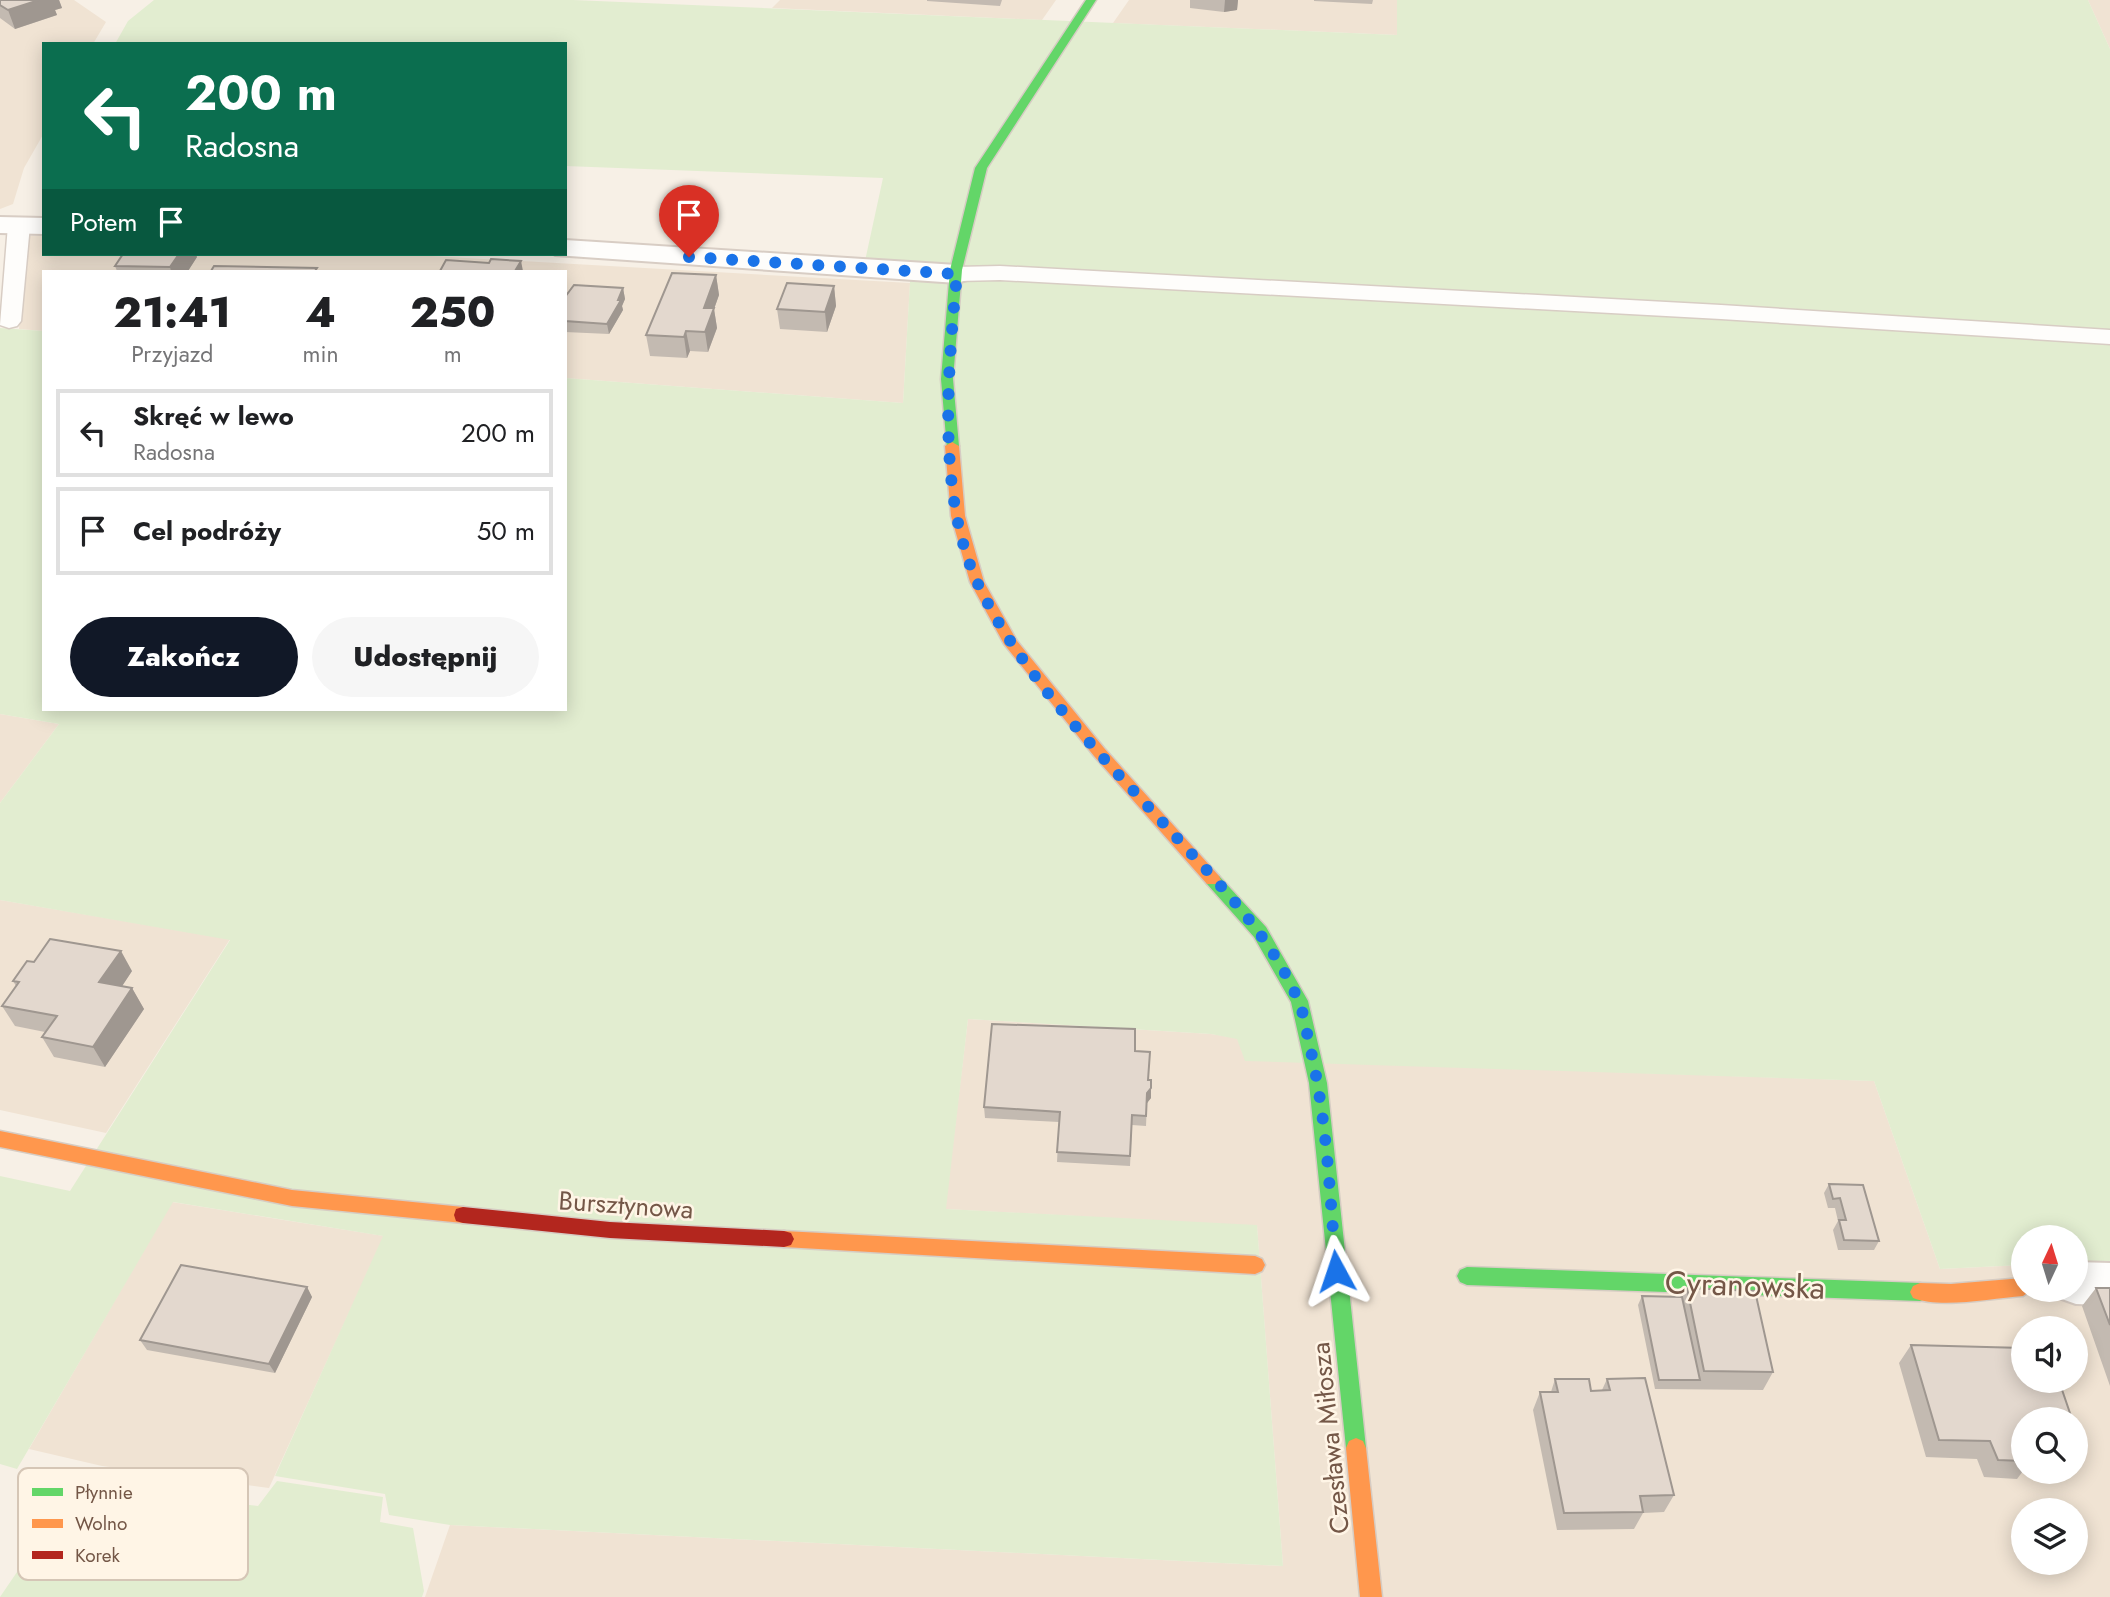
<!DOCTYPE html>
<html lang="pl">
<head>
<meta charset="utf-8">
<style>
  body { margin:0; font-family:Jost,sans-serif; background:#f6f6f6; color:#202124; height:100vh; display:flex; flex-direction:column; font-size:26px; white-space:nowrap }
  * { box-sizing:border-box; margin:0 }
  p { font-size:23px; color:#757577 }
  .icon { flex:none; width:38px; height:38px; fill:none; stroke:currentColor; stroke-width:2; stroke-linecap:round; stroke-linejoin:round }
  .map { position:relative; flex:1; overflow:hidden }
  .details { position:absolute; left:42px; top:270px; width:525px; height:441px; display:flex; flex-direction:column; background:#fff; border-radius:0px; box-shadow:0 4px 18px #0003 }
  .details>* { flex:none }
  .top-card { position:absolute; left:42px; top:42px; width:525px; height:214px; border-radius:0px; box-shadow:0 4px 18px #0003; background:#0b6e4f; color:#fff; overflow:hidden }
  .needle { width:46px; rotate:4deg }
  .tools { position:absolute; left:2011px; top:1225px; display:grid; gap:14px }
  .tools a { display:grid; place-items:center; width:77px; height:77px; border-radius:50%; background:#fff; box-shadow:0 4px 18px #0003; font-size:35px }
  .pin { position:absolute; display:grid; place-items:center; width:60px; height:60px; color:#fff; margin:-72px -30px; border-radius:50% 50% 50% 0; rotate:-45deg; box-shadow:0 0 7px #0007 }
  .pin .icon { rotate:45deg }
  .me { position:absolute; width:77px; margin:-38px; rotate:355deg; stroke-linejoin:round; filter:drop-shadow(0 0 5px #0008) }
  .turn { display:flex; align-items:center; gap:24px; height:147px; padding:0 28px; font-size:32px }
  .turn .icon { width:91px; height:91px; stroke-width:2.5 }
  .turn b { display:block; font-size:49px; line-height:60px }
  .then { display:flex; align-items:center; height:66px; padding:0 28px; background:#0003; gap:14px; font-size:26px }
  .eta { display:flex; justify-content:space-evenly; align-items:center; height:119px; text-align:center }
  .eta b { font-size:42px; font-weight:800; line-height:49px }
  .cta { display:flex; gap:14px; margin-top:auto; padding:14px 28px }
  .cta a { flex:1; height:80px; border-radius:42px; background:#111827; color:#fff; font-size:28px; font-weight:800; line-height:80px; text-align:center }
  .cta a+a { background:#f6f6f6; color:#202124 }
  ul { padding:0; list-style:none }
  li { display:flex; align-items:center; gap:21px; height:88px; margin:0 14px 10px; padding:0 14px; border:4px solid #e0e0e0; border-radius:0px }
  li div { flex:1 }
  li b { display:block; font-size:26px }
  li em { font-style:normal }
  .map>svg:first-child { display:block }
  .residential { fill:#f0e3d3; fill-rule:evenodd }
  .green { fill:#e2edd0 }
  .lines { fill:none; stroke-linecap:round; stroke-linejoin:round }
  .lane-casing { stroke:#d8cdc4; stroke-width:3 }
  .street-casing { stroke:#d8cdc4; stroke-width:4 }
  .fast-casing { stroke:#d6ccc3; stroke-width:3 }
  .slow-casing { stroke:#d6ccc3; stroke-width:3 }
  .jam-casing { stroke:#d6ccc3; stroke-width:3 }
  .lane { fill:#fefdfb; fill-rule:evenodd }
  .street { fill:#fefdfb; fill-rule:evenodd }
  .fast { fill:#63d668; fill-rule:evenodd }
  .slow { fill:#ff974d; fill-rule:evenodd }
  .jam { fill:#b3261e; fill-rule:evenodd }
  .wall { fill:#c3bab1 }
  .shaded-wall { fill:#9f9790 }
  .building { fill:#e3d8ce; stroke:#9f9790; stroke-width:2 }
  .route { stroke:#1a73e8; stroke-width:12; stroke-dasharray:0 21.6 }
  .labels { text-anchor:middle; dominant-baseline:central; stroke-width:5; stroke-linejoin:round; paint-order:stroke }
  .street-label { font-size:26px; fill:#745747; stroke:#fff5e6 }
  .near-street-label { font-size:32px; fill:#745747; stroke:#fff5e6 }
  .key { fill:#fff5e6; stroke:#d5c6b6; stroke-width:2 }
  .key-label { font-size:19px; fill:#745747 }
</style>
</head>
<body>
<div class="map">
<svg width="2110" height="1597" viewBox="0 0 2110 1597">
  <rect width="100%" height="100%" fill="#f7f0e6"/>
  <path class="residential" d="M13 0H74L106 22 93 44H44V133L24 168 13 204 0 209V4Z
    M780 0H1056L1042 20 772 8Z
    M1129 0H1397L1398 35 1113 23Z
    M2088 0H2110V49Z
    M25 236H44V254H397L910 283 903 403 565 378V271H44V331L19 329Z
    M0 714 59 724 0 803Z
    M0 900 230 939 106 1133 0 1110Z
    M968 1019 1211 1034 1237 1038 1306 1061 1874 1081 1940 1269 2023 1265V1290H2076V1265L2110 1267V1597H425L450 1525 1283 1566 1257 1226 945 1209ZM2023 1328H2076V1381H2023ZM2023 1419H2076V1472H2023ZM2023 1510H2076V1563H2023Z
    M172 1202 384 1236 269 1488 102 1466 29 1449Z"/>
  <path class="green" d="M154 0H573L1397 35V0H2088L2110 49V1267L2076 1265V1237H2023V1265L1940 1269 1874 1081 1245 1061 1237 1039 1211 1034 968 1019 946 1209 1257 1225 1283 1566 450 1525 389 1515 385 1494 275 1476 383 1236 173 1202 17 1469 0 1464V1176L70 1191 230 940 0 900V803L59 724 0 714V328L44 331V709H565V378L903 403 911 264 865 261 883 178 565 166V44H115L128 21Z
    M277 1481 383 1497 380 1522 413 1528 424 1591 422 1597H0L47 1528 70 1508 110 1488 258 1506Z"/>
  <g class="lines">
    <g class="lane-casing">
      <path id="lane" d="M19 218 30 225 21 321 17 326 9 328 0 325 8 225Z
        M1000 266 1721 305 2110 330V344L1721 319 1000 280 957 281 946 274 957 267Z"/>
    </g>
    <g class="street-casing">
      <path id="street" d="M0 217 44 218V234L0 233Z
        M565 240 957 265 967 268 972 274 967 280 957 283 555 255 565 254Z
        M2076 1262 2110 1263V1305L2076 1304 2059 1298 2055 1290H2076Z"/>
    </g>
    <g class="fast-casing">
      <path id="fast" d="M1086 0H1096L987 168 962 270 953 379 959 446 957 449H947L941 379 950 270 975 168Z
        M1213 874 1219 876 1266 927 1308 1001 1327 1083 1366 1448 1363 1455 1356 1458 1349 1455 1346 1448 1309 1083 1291 1002 1254 937 1207 884 1205 880 1207 876Z
        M1467 1267 1920 1283 1927 1286 1930 1292 1927 1298 1920 1301 1467 1285 1460 1282 1457 1276 1460 1270Z"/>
    </g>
    <g class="slow-casing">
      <path id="slow" d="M952 442 959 446 965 516 984 582 1017 641 1104 748 1219 876 1221 880 1219 884H1207L1094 756 1004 644 970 582 951 516 945 446Z
        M0 1131 292 1190 463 1207 470 1209 472 1215 470 1221 463 1223 292 1206 0 1147Z
        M784 1231 1255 1256 1262 1259 1265 1265 1262 1271 1255 1274 784 1247 777 1245 774 1239 777 1233Z
        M2023 1278V1290H2031L2023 1296C1992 1298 1942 1309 1913 1298L1910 1292 1913 1286 1920 1283 1951 1284Z
        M1356 1438 1363 1441 1366 1448 1382 1597H1360L1346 1448 1349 1441Z"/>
    </g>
    <g class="jam-casing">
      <path id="jam" d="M463 1207 610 1222 784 1231 791 1233 794 1239 791 1245 784 1247 610 1238 463 1223 456 1221 454 1215 456 1209Z"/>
    </g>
    <use href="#lane" class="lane"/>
    <use href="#street" class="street"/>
    <use href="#fast" class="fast"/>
    <use href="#slow" class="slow"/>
    <use href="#jam" class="jam"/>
  </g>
  <path class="wall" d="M0 0H59L62 8 55 10 57 15 15 29 0 18Z
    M927 0H1002L1000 6 927 1Z
    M1190 0H1238L1237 10 1224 12 1190 8Z
    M1314 0H1373L1372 4 1314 1Z
    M197 257 188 271H117L115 266Z
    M716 275 719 295 714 309 717 328 708 352 690 351 687 358 650 356 646 335Z
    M834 286 836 306 827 332 780 329 777 309Z
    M623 288 625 299 622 306 623 310 609 334 565 332V297Z
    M132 971 122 986 132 988 144 1009 105 1067 54 1057 42 1037 45 1032 15 1026 2 1006 16 986 13 981Z
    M1135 1051 1148 1080 1151 1098 1147 1103 1146 1126 1132 1125 1130 1166 1057 1162 1059 1122 985 1118 984 1107Z
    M1829 1184 1879 1241 1874 1250H1838L1833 1230 1838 1221 1835 1208H1828L1824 1193Z
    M307 1287 312 1297 275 1373 147 1350 140 1340Z
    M1687 1288 1773 1372 1763 1390 1655 1389 1638 1305 1642 1296 1682 1297Z
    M2096 1288H2110V1386L2082 1306Z
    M1911 1345 2023 1419V1471L2017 1479 1984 1477 1977 1459 1926 1457 1899 1363Z
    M1555 1379 1591 1391 1602 1390 1607 1379 1674 1495 1664 1512 1643 1513 1634 1529 1557 1530 1533 1410 1540 1392H1551Z"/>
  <path class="shaded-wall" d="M39 0H59L62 8 55 10 57 15 15 29 8 10Z
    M1225 0H1238L1237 10 1224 12Z
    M179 254H196L197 257 188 271H171L170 267Z
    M521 261 523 271H515Z
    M716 275 719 295 714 309 717 328 708 352 705 332 704 308Z
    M834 286 836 306 827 332 825 312Z
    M623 288 625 299 622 306 623 310 609 334 607 324Z
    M686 331 690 351 687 358 684 337Z
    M121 951 132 971 111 1003 99 982Z
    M132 988 144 1009 105 1067 93 1047Z
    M1151 1088V1098L1147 1103V1093Z
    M307 1287 312 1297 275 1373 269 1364Z"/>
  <path class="building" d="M0 0H39L8 10 0 5Z
    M123 254H179L170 267 115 266Z
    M491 259 521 261 515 271H440L446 260 489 263Z
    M214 266 317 268 315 271H211Z
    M672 273 716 275 704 308H714L705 332 686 331 684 337 646 335Z
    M787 283 834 286 825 312 777 309Z
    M574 285 623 288 618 300H621L607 324 565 321V297Z
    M50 939 121 951 99 982 132 988 93 1047 42 1037 57 1016 2 1006 19 982 13 981 27 961 34 962Z
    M992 1024 1135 1029V1051L1150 1052 1148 1080H1151V1088L1147 1093 1146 1116 1132 1115 1130 1156 1057 1152 1060 1112 984 1107Z
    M1829 1184 1863 1185 1879 1241 1844 1240 1839 1220H1846L1840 1198 1833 1199Z
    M181 1265 307 1287 269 1364 140 1340Z
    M1687 1288 1755 1291 1773 1372 1704 1371Z
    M2096 1288H2110V1325Z
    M1642 1296 1682 1297 1700 1380H1659Z
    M1911 1345 2023 1348V1381H2059L2072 1419H2023V1461L1998 1460 1990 1441 1939 1440Z
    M1645 1378 1674 1495 1640 1496 1643 1512 1564 1513 1540 1392H1558L1555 1379H1589L1591 1391 1610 1390 1607 1379Z
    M2076 1431 2080 1445 2076 1444Z"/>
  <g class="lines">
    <path class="route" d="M689 257 957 274C948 370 936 494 978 584 1022 676 1098 752 1167 827 1215 880 1269 932 1298 1000 1304 1013 1306 1029 1309 1043 1327 1117 1330 1196 1336 1271"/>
  </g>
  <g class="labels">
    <g class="street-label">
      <text transform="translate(626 1205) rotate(4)">Bursztynowa</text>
      <text transform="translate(1330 1438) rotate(-96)">Czesława Miłosza</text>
    </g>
    <g class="near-street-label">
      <text transform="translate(1745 1285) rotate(2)">Cyranowska</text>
    </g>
  </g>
  <rect x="18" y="1468" width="230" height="112" rx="10" class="key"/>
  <rect x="32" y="1488" width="31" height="8" fill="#63d668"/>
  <rect x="32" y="1519" width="31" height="9" fill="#ff974d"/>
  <rect x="32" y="1551" width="31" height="8" fill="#b3261e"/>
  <g class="key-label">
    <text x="75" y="1499">Płynnie</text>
    <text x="75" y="1530">Wolno</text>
    <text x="75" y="1562">Korek</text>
  </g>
</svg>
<div class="tools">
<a><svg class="needle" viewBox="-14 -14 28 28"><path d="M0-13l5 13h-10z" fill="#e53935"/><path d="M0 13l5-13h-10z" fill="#757577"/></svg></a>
<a><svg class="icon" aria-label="sound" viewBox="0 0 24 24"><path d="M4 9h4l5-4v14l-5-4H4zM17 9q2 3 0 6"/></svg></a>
<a><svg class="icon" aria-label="search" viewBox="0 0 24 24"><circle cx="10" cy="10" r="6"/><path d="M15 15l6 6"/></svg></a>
<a><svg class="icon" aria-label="layers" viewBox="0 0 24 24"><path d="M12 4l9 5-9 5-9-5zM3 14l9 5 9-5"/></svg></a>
</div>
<div class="pin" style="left:689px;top:257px;background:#d93025"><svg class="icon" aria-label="arrive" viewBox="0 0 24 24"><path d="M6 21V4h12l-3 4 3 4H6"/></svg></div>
<svg class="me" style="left:1336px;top:1271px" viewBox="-20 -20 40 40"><path d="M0-17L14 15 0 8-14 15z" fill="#1a73e8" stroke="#fff" stroke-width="4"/></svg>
<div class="top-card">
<div class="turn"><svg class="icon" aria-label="left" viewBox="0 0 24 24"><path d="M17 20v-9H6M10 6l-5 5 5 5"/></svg><div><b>200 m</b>Radosna</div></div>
<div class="then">Potem<svg class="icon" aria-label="arrive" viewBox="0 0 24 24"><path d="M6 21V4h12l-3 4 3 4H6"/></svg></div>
</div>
<section class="details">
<div class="eta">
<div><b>21:41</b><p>Przyjazd</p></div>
<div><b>4</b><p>min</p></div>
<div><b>250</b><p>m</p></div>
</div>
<ul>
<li><svg class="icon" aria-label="left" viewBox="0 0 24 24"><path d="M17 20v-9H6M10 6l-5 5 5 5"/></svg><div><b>Skręć w lewo</b><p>Radosna</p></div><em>200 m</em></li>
<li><svg class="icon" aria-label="arrive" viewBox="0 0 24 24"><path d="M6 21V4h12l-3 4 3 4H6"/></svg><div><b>Cel podróży</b></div><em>50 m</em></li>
</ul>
<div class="cta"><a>Zakończ</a><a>Udostępnij</a></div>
</section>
</div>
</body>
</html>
